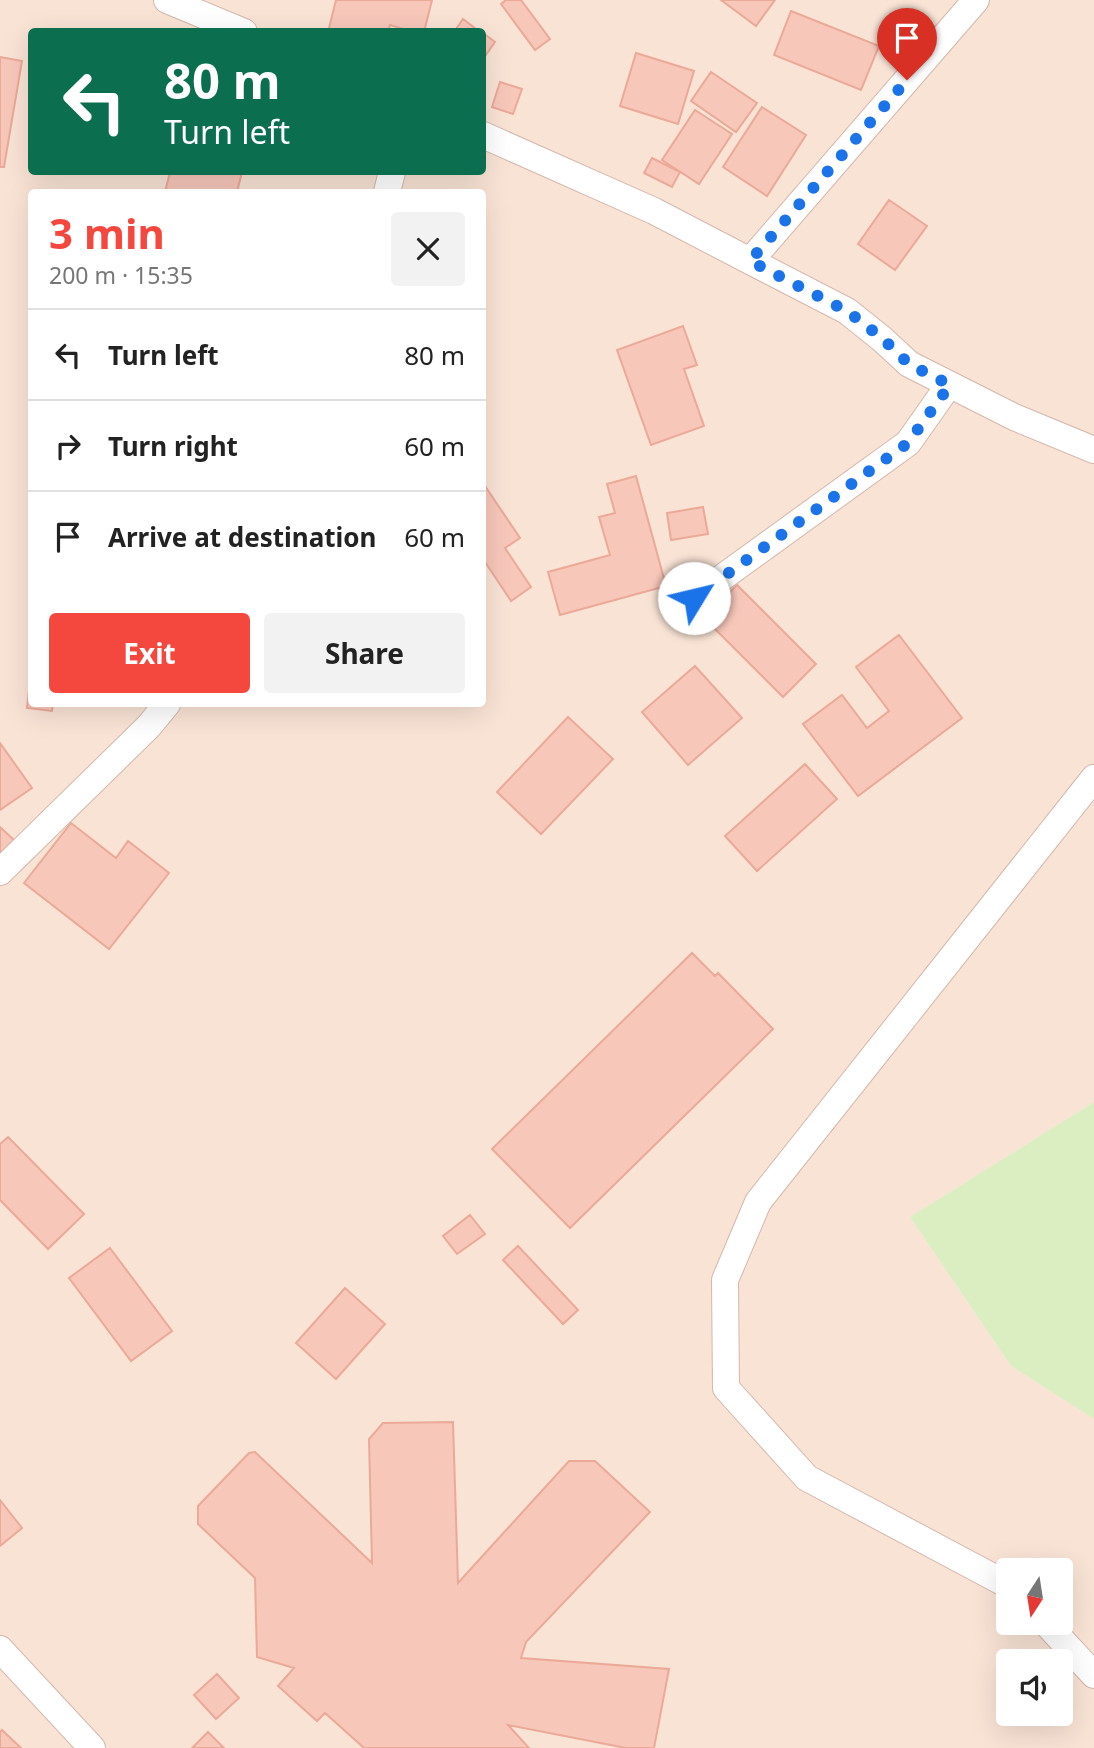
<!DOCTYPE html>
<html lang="en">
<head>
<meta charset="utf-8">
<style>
  body { margin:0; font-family:"Noto Sans",sans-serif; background:#f2f2f2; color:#222; height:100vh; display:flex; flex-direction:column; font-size:26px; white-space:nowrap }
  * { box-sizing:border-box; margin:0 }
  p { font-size:23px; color:#767676 }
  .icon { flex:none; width:38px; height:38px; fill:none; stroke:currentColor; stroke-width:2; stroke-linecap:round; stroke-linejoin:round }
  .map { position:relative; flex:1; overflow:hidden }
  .panel { position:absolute; left:28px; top:189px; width:458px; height:518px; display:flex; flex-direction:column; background:#fff; border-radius:7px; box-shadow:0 7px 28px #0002 }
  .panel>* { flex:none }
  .guide { position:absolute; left:28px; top:28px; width:458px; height:147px; border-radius:7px; box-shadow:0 7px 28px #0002; background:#0b6e4f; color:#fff; overflow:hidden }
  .needle { width:46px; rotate:192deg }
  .buttons { position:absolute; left:996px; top:1558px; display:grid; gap:14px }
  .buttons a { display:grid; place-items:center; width:77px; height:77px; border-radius:7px; background:#fff; box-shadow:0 7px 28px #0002; font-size:35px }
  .pin { position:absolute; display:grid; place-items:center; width:60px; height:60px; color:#fff; margin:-72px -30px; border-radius:50% 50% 50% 0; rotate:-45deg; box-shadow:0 0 7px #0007 }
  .pin .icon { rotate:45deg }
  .me { position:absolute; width:77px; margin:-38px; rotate:54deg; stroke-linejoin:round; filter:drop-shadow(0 0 5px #0008) }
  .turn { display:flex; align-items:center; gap:24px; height:147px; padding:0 21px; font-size:32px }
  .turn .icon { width:91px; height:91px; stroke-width:2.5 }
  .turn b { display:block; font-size:49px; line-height:60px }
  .round { display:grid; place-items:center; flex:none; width:74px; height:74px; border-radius:7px; background:#f2f2f2 }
  .overview { display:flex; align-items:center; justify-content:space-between; height:119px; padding:0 21px }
  h1 { font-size:42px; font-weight:700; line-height:52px; color:#f4473e }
  .primary-button { display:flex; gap:14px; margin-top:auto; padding:14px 21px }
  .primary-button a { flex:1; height:80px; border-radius:7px; background:#f4473e; color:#fff; font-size:28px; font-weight:700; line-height:80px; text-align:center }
  .primary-button a+a { background:#f2f2f2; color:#222 }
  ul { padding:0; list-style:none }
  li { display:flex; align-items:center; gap:21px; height:91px; padding:0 21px; border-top:2px solid #e0e0e0 }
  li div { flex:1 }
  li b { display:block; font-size:26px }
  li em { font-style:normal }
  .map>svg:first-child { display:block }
  .residential { fill:#f9e3d5; fill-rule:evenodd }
  .green { fill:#dbeec1 }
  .building { fill:#f7c7ba; stroke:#eba998; stroke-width:2 }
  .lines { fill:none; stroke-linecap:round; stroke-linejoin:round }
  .minor-casing { stroke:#d4b7ac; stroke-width:28 }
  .minor { stroke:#fff; stroke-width:26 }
  .route { stroke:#1a73e8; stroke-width:12; stroke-dasharray:0 21.6 }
</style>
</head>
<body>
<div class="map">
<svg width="1094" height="1748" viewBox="0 0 1094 1748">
  <rect width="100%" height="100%" fill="#fef0e5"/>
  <path class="residential" d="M0 0H1094V1102L910 1217 1011 1366 1094 1419V1748H0ZM32 32H483V172H32ZM32 192H483V704H32ZM1008 1570H1060V1622H1008ZM1008 1661H1060V1713H1008Z"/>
  <path class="green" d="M1094 1102V1419L1011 1366 910 1217Z"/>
  <path class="building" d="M336 0H432L424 32H413L390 25 388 32H328Z
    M506 0H521L550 39 535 50 501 4Z
    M721 0H775L756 26Z
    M791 11 879 46 861 90 774 55Z
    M463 19 480 32H454Z
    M483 33 495 42 483 59Z
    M636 53 694 71 678 124 620 106Z
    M0 57 22 61 4 167H0Z
    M711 72 757 103 736 132 691 101Z
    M500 82 522 89 513 114 492 107Z
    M762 107 806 135 767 196 723 167Z
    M695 110 732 134 699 184 662 160Z
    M652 158 680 172 672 187 644 173Z
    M170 172H242L237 192H165Z
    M889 200 927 226 895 270 858 244Z
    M683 326 697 365 684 369 704 426 651 445 617 350Z
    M636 476 666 586 560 615 548 572 610 555 599 517 615 513 607 484Z
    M483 483 520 538 505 548 531 587 511 601 483 559Z
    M703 507 708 534 671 540 667 513Z
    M737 585 816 664 783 697 704 618Z
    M899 635 962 718 858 796 803 724 842 695 867 728 889 711 856 667Z
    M695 666 742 718 688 765 642 712Z
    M30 681 32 704H53L52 711 27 708Z
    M568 717 613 759 541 834 497 792Z
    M0 743 32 788 0 810Z
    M805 764 837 799 757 871 725 836Z
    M71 823 116 858 128 841 169 873 109 949 24 883Z
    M0 827 14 840 0 854Z
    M692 953 715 976 718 973 773 1029 570 1228 492 1149Z
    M8 1137 84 1214 48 1249 0 1200V1144Z
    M470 1215 485 1234 457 1254 443 1236Z
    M518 1246 578 1310 563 1324 503 1260Z
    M110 1248 172 1331 131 1361 69 1278Z
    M345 1288 385 1324 336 1379 296 1343Z
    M453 1422 458 1583 569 1461H595L650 1512 526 1642 521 1658 669 1669 654 1748H626L508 1725 529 1748H364L325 1713 317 1721 278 1686 294 1668 257 1657 255 1578 198 1524V1506L249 1453 255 1452 372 1563 369 1439 383 1423Z
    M0 1500 22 1528 0 1546Z
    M217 1674 239 1698 216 1719 194 1695Z
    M2 1730 21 1748H0V1732Z
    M208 1732 224 1748H192Z"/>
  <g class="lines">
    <g class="minor-casing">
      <path id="minor" d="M167 0 244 32
        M483 135 654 211 750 261 847 311 882 339 909 364 1014 417 1094 450
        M387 192 392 172
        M750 261 976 0
        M694 598 908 443 949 385
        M0 872 149 726 167 704
        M1008 1585 807 1478 726 1388 725 1280 758 1202 1094 778
        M1045 1622 1094 1675
        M0 1649 92 1748"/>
    </g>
    <use href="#minor" class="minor"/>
  </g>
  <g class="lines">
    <path class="route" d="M694 598 908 443 950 385 909 364 882 338 847 311 750 261 907 80"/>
  </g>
</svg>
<div class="buttons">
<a><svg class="needle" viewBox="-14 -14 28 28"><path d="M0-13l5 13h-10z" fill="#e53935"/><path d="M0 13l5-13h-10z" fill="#767676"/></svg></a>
<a><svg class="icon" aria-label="sound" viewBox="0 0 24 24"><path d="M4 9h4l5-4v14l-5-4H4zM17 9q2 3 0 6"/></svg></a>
</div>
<div class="pin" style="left:907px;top:80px;background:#d93025"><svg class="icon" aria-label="arrive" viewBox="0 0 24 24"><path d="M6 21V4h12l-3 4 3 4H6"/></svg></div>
<svg class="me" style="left:694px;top:598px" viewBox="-20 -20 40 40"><circle r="19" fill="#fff"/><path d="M0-13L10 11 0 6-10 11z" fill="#1a73e8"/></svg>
<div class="guide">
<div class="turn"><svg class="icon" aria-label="left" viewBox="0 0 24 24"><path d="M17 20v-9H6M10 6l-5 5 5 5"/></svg><div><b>80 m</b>Turn left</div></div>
</div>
<section class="panel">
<div class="overview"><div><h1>3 min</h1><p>200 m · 15:35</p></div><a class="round"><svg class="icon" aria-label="close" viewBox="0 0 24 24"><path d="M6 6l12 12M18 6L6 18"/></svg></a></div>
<ul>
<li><svg class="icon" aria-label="left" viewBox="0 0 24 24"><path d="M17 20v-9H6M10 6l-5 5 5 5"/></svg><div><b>Turn left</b></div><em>80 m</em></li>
<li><svg class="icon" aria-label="right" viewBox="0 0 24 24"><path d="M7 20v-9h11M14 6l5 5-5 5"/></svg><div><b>Turn right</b></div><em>60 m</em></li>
<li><svg class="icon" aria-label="arrive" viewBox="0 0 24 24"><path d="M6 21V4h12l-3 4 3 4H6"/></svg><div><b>Arrive at destination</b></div><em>60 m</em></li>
</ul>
<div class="primary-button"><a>Exit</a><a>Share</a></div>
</section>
</div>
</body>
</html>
